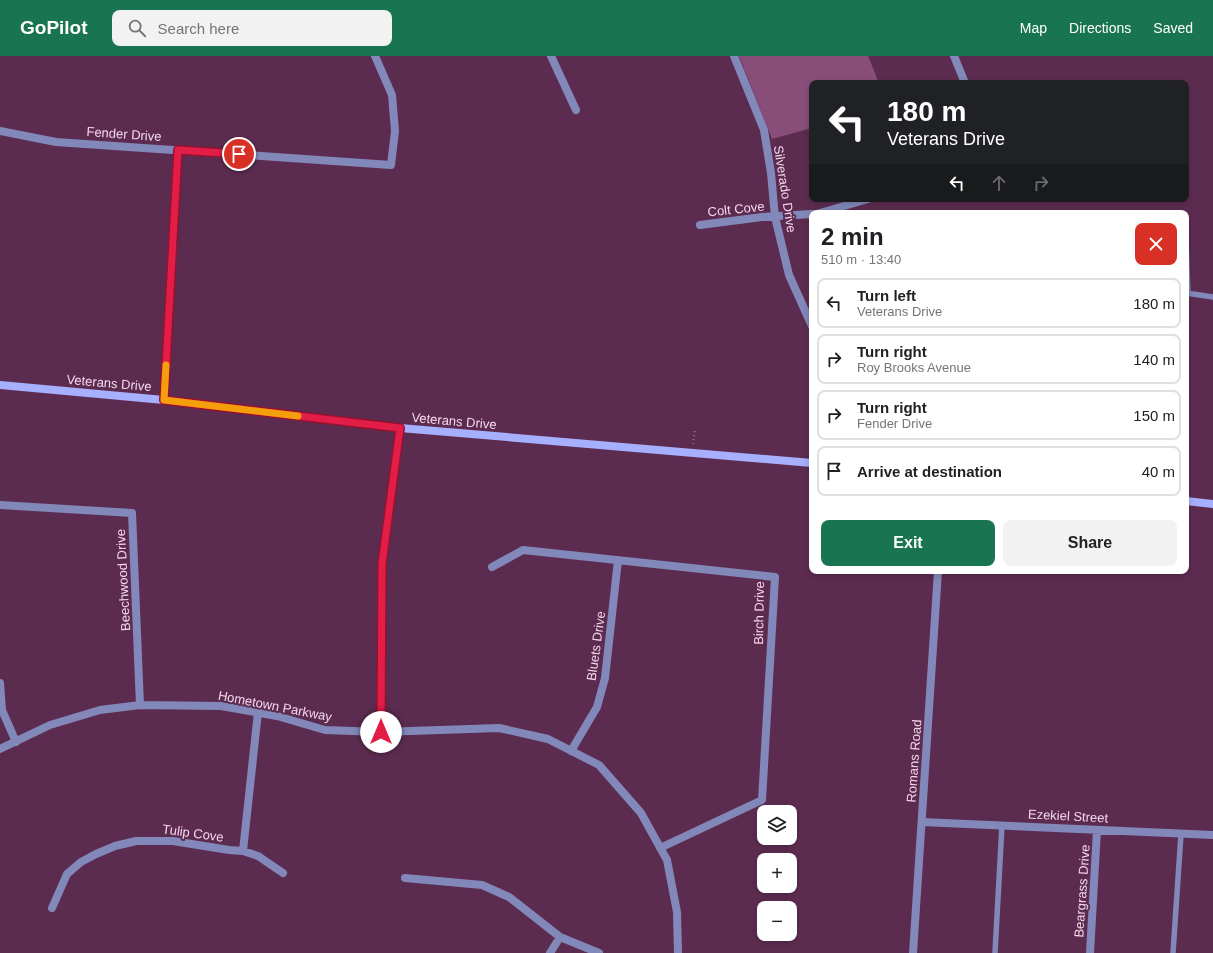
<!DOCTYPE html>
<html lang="en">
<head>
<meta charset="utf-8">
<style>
  body { margin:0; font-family:Helvetica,sans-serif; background:#f2f2f2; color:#202124; height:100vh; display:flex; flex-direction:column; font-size:15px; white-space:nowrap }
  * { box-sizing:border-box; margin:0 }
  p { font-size:13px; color:#757577 }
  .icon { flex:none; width:22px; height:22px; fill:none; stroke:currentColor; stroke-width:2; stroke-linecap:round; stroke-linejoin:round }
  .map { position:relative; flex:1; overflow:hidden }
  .sheet { position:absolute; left:809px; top:154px; width:380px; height:364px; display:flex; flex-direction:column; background:#fff; border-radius:8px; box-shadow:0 2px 6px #0003 }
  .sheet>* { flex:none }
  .hud { position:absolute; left:809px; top:24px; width:380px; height:122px; border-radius:8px; box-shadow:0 2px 6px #0003; background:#202124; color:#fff; overflow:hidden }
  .buttons { position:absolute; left:757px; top:749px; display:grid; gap:8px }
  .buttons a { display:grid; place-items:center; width:40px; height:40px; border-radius:8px; background:#fff; box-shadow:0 2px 6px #0003; font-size:20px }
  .pin { position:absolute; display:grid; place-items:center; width:34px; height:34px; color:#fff; margin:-17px; border:2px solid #fff; border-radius:50%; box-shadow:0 1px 4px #0007 }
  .me { position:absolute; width:44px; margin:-22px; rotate:0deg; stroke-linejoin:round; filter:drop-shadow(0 0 3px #0008) }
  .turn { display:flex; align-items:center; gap:14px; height:84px; padding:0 12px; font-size:18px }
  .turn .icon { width:52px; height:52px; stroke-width:2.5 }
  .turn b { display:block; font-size:28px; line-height:34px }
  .lanes { display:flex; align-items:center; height:38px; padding:0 12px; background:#0003; justify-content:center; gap:20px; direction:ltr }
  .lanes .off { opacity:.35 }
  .round { display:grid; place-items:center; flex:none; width:42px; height:42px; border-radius:8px; background:#f2f2f2 }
  .headline { display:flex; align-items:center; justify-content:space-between; height:68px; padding:0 12px }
  h1 { font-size:24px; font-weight:700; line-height:30px }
  .action { display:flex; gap:8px; margin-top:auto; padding:8px 12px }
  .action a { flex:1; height:46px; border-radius:8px; background:#197452; color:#fff; font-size:16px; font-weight:700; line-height:46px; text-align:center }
  .action a+a { background:#f2f2f2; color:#202124 }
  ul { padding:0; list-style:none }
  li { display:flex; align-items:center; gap:12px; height:50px; margin:0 8px 6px; padding:0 4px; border:2px solid #e0e0e0; border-radius:8px }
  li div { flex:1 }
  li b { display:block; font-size:15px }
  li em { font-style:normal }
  header { display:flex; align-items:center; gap:24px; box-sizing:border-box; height:56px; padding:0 20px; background:#197452; color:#fff }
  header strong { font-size:19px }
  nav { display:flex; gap:22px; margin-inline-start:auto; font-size:14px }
  .search { width:280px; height:36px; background:#f2f2f2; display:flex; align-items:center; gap:10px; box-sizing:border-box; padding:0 14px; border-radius:8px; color:#757577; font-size:15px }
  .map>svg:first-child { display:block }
  .green { fill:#894d79 }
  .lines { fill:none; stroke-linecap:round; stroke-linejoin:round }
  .path { stroke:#9d7492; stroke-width:2; stroke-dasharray:1 3; stroke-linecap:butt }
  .service { stroke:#8289ba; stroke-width:5.5 }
  .minor { stroke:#8289ba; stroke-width:8 }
  .secondary { stroke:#a7b0ff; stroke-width:8 }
  .route-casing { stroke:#92132f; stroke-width:10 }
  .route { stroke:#e11d48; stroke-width:7 }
  .slow { stroke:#f59e0b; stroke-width:7 }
  .labels { text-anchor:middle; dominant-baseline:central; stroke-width:4; stroke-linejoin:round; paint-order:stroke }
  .street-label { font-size:13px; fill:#f5d6eb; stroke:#5c2c50 }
</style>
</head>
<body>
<header>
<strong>GoPilot</strong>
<div class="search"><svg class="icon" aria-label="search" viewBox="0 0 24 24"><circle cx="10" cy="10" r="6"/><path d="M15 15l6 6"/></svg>Search here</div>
<nav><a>Map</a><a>Directions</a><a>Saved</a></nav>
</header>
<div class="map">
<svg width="1213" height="897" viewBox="0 0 1213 897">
  <rect width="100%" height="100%" fill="#5c2c50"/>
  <path class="green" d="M739 0H868L879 27H812V72L772 83Z"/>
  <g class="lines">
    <path class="path" d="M693 388 695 373"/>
    <path class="service" d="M1186 186 1188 237
      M1186 237 1213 241
      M995 897 1002 769
      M1173 897 1181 778"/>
    <path class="minor" d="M551 0 576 54
      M734 0 764 74 771 117 775 161 789 219 812 270
      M954 0 965 27
      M0 75 56 86 391 109 395 75 392 39 375 0
      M820 157 868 143
      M700 169 762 161 812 158
      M164 344 178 94
      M0 449 132 457 140 649
      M492 511 523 494 775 521 762 744 660 792
      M0 627 2 654 16 686
      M381 676 382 508 400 372
      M0 693 50 669 100 654 140 649 221 650 277 660 325 674 381 676 499 672 548 683 599 709 641 757 667 804 677 856 678 897
      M571 695 597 651 605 622 618 504
      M922 766 1213 779
      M243 795 258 656
      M405 822 482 829 509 841 560 881 599 897
      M52 852 67 818 81 806 96 798 115 790 136 785H173L229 794 243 795 258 800 283 817
      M550 897 560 881
      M913 897 938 515
      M1090 897 1097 774"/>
    <path class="secondary" d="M0 329 164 344 400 372 812 407
      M1186 445 1213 448"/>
  </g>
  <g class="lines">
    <g class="route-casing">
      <path id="route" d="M239 98 178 94 164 344 400 372 382 508 381 676"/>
    </g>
    <use href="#route" class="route"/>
    <path class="slow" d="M166 309 164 344 298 360"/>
  </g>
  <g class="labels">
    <g class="street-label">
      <text transform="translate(124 78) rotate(4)">Fender Drive</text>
      <text transform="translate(785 133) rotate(81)">Silverado Drive</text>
      <text transform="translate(736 153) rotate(-6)">Colt Cove</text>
      <text transform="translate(109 327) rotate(5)">Veterans Drive</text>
      <text transform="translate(454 365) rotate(5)">Veterans Drive</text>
      <text transform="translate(123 524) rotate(-93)">Beechwood Drive</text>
      <text transform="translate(759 557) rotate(-89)">Birch Drive</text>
      <text transform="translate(596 590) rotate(-82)">Bluets Drive</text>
      <text transform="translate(275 650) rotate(11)">Hometown Parkway</text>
      <text transform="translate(914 705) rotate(-86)">Romans Road</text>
      <text transform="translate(1068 760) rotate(3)">Ezekiel Street</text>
      <text transform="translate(193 777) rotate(8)">Tulip Cove</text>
      <text transform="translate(1082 835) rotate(-86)">Beargrass Drive</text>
    </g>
  </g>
</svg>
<div class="buttons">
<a><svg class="icon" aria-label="layers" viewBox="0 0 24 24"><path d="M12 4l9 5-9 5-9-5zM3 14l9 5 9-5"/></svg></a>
<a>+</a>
<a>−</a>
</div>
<div class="pin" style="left:239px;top:98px;background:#d93025"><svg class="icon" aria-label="arrive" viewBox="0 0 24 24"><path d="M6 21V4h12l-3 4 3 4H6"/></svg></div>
<svg class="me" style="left:381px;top:676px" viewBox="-20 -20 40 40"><circle r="19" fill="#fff"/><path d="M0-13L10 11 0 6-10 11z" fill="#e11d48"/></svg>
<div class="hud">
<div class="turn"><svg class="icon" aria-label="left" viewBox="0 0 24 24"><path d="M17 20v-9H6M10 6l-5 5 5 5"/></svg><div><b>180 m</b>Veterans Drive</div></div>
<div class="lanes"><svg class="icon" aria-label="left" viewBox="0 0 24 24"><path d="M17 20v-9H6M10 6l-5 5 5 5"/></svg><svg class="icon off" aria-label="ahead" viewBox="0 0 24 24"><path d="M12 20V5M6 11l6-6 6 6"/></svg><svg class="icon off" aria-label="right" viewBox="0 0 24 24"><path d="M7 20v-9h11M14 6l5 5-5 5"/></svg></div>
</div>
<section class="sheet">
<div class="headline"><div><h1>2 min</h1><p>510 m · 13:40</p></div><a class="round" style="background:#d93025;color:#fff"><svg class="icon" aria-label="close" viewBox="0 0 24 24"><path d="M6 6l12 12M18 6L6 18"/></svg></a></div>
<ul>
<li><svg class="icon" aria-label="left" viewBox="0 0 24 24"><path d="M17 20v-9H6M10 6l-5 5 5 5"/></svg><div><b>Turn left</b><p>Veterans Drive</p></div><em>180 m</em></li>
<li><svg class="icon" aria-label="right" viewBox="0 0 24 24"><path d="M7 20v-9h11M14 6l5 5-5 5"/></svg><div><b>Turn right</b><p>Roy Brooks Avenue</p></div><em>140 m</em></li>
<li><svg class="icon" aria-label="right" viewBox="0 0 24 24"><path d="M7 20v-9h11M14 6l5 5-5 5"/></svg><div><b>Turn right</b><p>Fender Drive</p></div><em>150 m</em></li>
<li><svg class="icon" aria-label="arrive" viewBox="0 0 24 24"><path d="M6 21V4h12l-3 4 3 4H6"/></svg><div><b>Arrive at destination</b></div><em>40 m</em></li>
</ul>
<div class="action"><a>Exit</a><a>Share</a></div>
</section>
</div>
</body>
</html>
